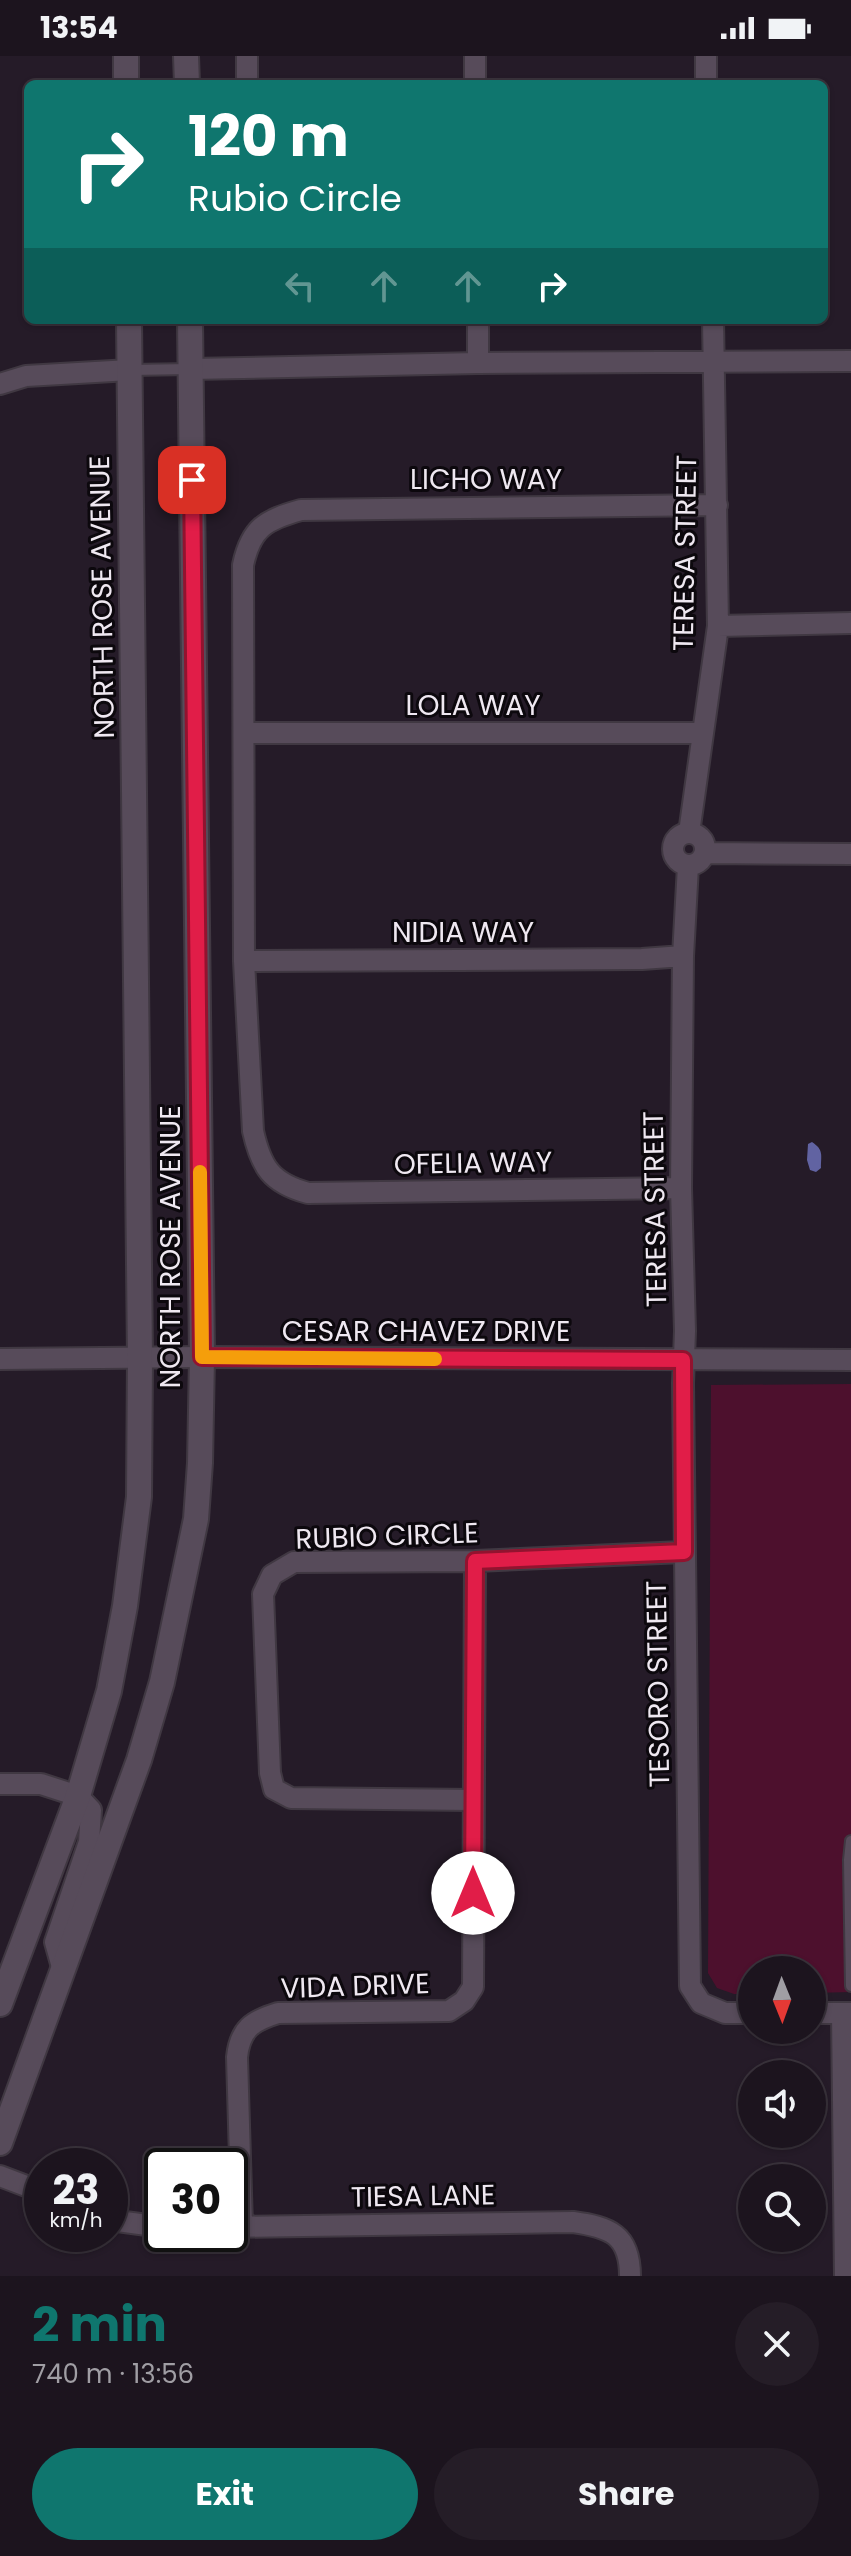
<!DOCTYPE html>
<html lang="en">
<head>
<meta charset="utf-8">
<style>
  body { margin:0; font-family:Poppins,sans-serif; background:#251d27; color:#f1f3f6; height:100vh; display:flex; flex-direction:column; font-size:30px; white-space:nowrap }
  * { box-sizing:border-box; margin:0 }
  p { font-size:26px; color:#a09ea4 }
  .icon { flex:none; width:44px; height:44px; fill:none; stroke:currentColor; stroke-width:2; stroke-linecap:round; stroke-linejoin:round }
  .map { position:relative; height:2220px; overflow:hidden }
  .sheet { display:flex; flex-direction:column; background:#1c141e; flex:1 }
  .sheet>* { flex:none }
  .banner { position:absolute; left:24px; top:24px; width:804px; height:244px; border-radius:12px; box-shadow:0 2px 6px #0004,0 0 0 2px #3a333c; background:#0f766e; color:#fff; overflow:hidden }
  .needle { width:52px; rotate:179deg }
  .controls { position:absolute; left:738px; top:1900px; display:grid; gap:16px }
  .controls a { display:grid; place-items:center; width:88px; height:88px; border-radius:50%; background:#1c141e; box-shadow:0 2px 6px #0004,0 0 0 2px #3a333c; font-size:40px }
  .speed { position:absolute; left:24px; top:2092px; display:flex; gap:16px; font-size:40px; font-weight:700; text-align:center }
  .speed>* { display:grid; place-content:center; width:104px; height:104px; border-radius:50%; background:#1c141e; box-shadow:0 2px 6px #0004,0 0 0 2px #3a333c; line-height:1 }
  .speed small { font-size:20px; font-weight:400 }
  .speed .limit { border:4px solid #111; border-radius:12px; background:#fff; color:#111 }
  .pin { position:absolute; display:grid; place-items:center; width:68px; height:68px; color:#fff; margin:-34px; border-radius:16px; box-shadow:0 4px 12px #0006 }
  .me { position:absolute; width:88px; margin:-44px; rotate:0deg; stroke-linejoin:round; filter:drop-shadow(0 0 6px #0008) }
  .turn { display:flex; align-items:center; gap:28px; height:168px; padding:0 32px; font-size:36px }
  .turn .icon { width:104px; height:104px; stroke-width:2.5 }
  .turn b { display:block; font-size:56px; line-height:68px }
  .lanes { display:flex; align-items:center; height:76px; padding:0 32px; background:#0003; justify-content:center; gap:40px; direction:ltr }
  .lanes .off { opacity:.35 }
  .round { display:grid; place-items:center; flex:none; width:84px; height:84px; border-radius:42px; background:#251d27 }
  .overview { display:flex; align-items:center; justify-content:space-between; height:136px; padding:0 32px }
  h1 { font-size:48px; font-weight:700; line-height:60px; color:#0f766e }
  .action { display:flex; gap:16px; margin-top:auto; padding:16px 32px }
  .action a { flex:1; height:92px; border-radius:48px; background:#0f766e; color:#fff; font-size:32px; font-weight:700; line-height:92px; text-align:center }
  .action a+a { background:#251d27; color:#f1f3f6 }
  .status { display:flex; justify-content:space-between; align-items:center; height:56px; padding:0 40px; background:#1c141e; direction:ltr }
  .status svg { height:22px; fill:currentColor }
  .map>svg:first-child { display:block }
  .green { fill:#4d102d }
  .water { fill:#6163a2 }
  .lines { fill:none; stroke-linecap:round; stroke-linejoin:round }
  .lane-casing { stroke:#403842; stroke-width:14 }
  .street-casing { stroke:#403842; stroke-width:24 }
  .secondary-casing { stroke:#403842; stroke-width:28 }
  .lane { stroke:#574b5a; stroke-width:10 }
  .street { stroke:#574b5a; stroke-width:20 }
  .secondary { stroke:#574b5a; stroke-width:24 }
  .route-casing { stroke:#92132f; stroke-width:20 }
  .route { stroke:#e11d48; stroke-width:14 }
  .slow { stroke:#f59e0b; stroke-width:14 }
  .labels { text-anchor:middle; dominant-baseline:central; stroke-width:6; stroke-linejoin:round; paint-order:stroke }
  .street-label { font-size:28px; fill:#efe8f1; stroke:#0c080d }
</style>
</head>
<body>
<div class="status"><b>13:54</b><svg viewBox="0 0 49 12"><path d="M0 12V9h3v3zM5 12V6h3v6zM10 12V3h3v9zM15 12V0h3v12zM26 1h20v11H26zM47 4h2v5h-2z"/></svg></div>
<div class="map">
<svg width="851" height="2220" viewBox="0 0 851 2220">
  <rect width="100%" height="100%" fill="#251b28"/>
  <path class="green" d="M851 1328V1936L812 1937V1914H752V1938H734L717 1932 708 1917 711 1329Z"/>
  <path class="water" d="M812 1086C824 1094 821 1099 821 1112L816 1116 810 1114 807 1104 808 1088Z"/>
  <g class="lines">
    <g class="lane-casing">
      <path id="lane" d="M130 314 191 313
        M851 1785 849 1804 851 1930"/>
    </g>
    <g class="street-casing">
      <path id="street" d="M247 0V28
        M475 0V28
        M706 0V28
        M478 264V307
        M191 313 478 307 851 305
        M0 328 26 320 130 314
        M718 570 851 567
        M244 677H701
        M673 793a16 16 0 1 1 32 0a16 16 0 1 1-32 0Z
        M689 777 718 570 713 264
        M705 797 851 798
        M688 810 683 900 681 1132 685 1275 683 1327 690 1930 701 1947 725 1957H752
        M244 905 642 903 683 900
        M681 1132 308 1137C271 1127 261 1111 253 1075L244 905 243 509C251 472 265 464 301 454L717 449
        M0 1303 202 1301 851 1304
        M0 1728H41L78 1740 91 1754 89 1786 55 1886 62 1911
        M473 1744 291 1742 274 1733 270 1717 263 1538 272 1519 294 1506 475 1505 684 1496
        M812 1957H851
        M842 1957 845 2220
        M0 2120 42 2136
        M110 2164 162 2171
        M242 2170 237 2001C240 1973 252 1965 278 1957L449 1955 464 1945 473 1931 475 1505
        M230 2171 573 2166C609 2171 630 2178 630 2220"/>
    </g>
    <g class="secondary-casing">
      <path id="secondary" d="M126 0V28
        M186 0 187 28
        M0 1948 78 1740 109 1635 125 1550 139 1441 140 1302 129 264
        M0 2087 139 1704 162 1626 196 1463 200 1407 202 1301 190 264"/>
    </g>
    <use href="#lane" class="lane"/>
    <use href="#street" class="street"/>
    <use href="#secondary" class="secondary"/>
  </g>
  <g class="lines">
    <g class="route-casing">
      <path id="route" d="M192 424 202 1301 683 1304 684 1496 475 1505 473 1837"/>
    </g>
    <use href="#route" class="route"/>
    <path class="slow" d="M200 1116 202 1301 435 1303"/>
  </g>
  <g class="labels">
    <g class="street-label">
      <text x="486" y="423">LICHO WAY</text>
      <text transform="translate(685 497) rotate(-89)">TERESA STREET</text>
      <text transform="translate(102 541) rotate(-91)">NORTH ROSE AVENUE</text>
      <text x="473" y="649">LOLA WAY</text>
      <text x="463" y="876">NIDIA WAY</text>
      <text transform="translate(473 1107) rotate(-1)">OFELIA WAY</text>
      <text transform="translate(655 1153) rotate(-91)">TERESA STREET</text>
      <text transform="translate(170 1191) rotate(-90)">NORTH ROSE AVENUE</text>
      <text x="426" y="1275">CESAR CHAVEZ DRIVE</text>
      <text transform="translate(387 1480) rotate(-2)">RUBIO CIRCLE</text>
      <text transform="translate(658 1628) rotate(-91)">TESORO STREET</text>
      <text transform="translate(355 1930) rotate(-2)">VIDA DRIVE</text>
      <text transform="translate(423 2140) rotate(-1)">TIESA LANE</text>
    </g>
  </g>
</svg>
<div class="controls">
<a><svg class="needle" viewBox="-14 -14 28 28"><path d="M0-13l5 13h-10z" fill="#e53935"/><path d="M0 13l5-13h-10z" fill="#a09ea4"/></svg></a>
<a><svg class="icon" aria-label="sound" viewBox="0 0 24 24"><path d="M4 9h4l5-4v14l-5-4H4zM17 9q2 3 0 6"/></svg></a>
<a><svg class="icon" aria-label="search" viewBox="0 0 24 24"><circle cx="10" cy="10" r="6"/><path d="M15 15l6 6"/></svg></a>
</div>
<div class="speed"><div>23<small>km/h</small></div><div class="limit">30</div></div>
<div class="pin" style="left:192px;top:424px;background:#d93025"><svg class="icon" aria-label="arrive" viewBox="0 0 24 24"><path d="M6 21V4h12l-3 4 3 4H6"/></svg></div>
<svg class="me" style="left:473px;top:1837px" viewBox="-20 -20 40 40"><circle r="19" fill="#fff"/><path d="M0-13L10 11 0 6-10 11z" fill="#e11d48"/></svg>
<div class="banner">
<div class="turn"><svg class="icon" aria-label="right" viewBox="0 0 24 24"><path d="M7 20v-9h11M14 6l5 5-5 5"/></svg><div><b>120 m</b>Rubio Circle</div></div>
<div class="lanes"><svg class="icon off" aria-label="left" viewBox="0 0 24 24"><path d="M17 20v-9H6M10 6l-5 5 5 5"/></svg><svg class="icon off" aria-label="ahead" viewBox="0 0 24 24"><path d="M12 20V5M6 11l6-6 6 6"/></svg><svg class="icon off" aria-label="ahead" viewBox="0 0 24 24"><path d="M12 20V5M6 11l6-6 6 6"/></svg><svg class="icon" aria-label="right" viewBox="0 0 24 24"><path d="M7 20v-9h11M14 6l5 5-5 5"/></svg></div>
</div>
</div>
<section class="sheet">
<div class="overview"><div><h1>2 min</h1><p>740 m · 13:56</p></div><a class="round"><svg class="icon" aria-label="close" viewBox="0 0 24 24"><path d="M6 6l12 12M18 6L6 18"/></svg></a></div>
<div class="action"><a>Exit</a><a>Share</a></div>
</section>
</body>
</html>
